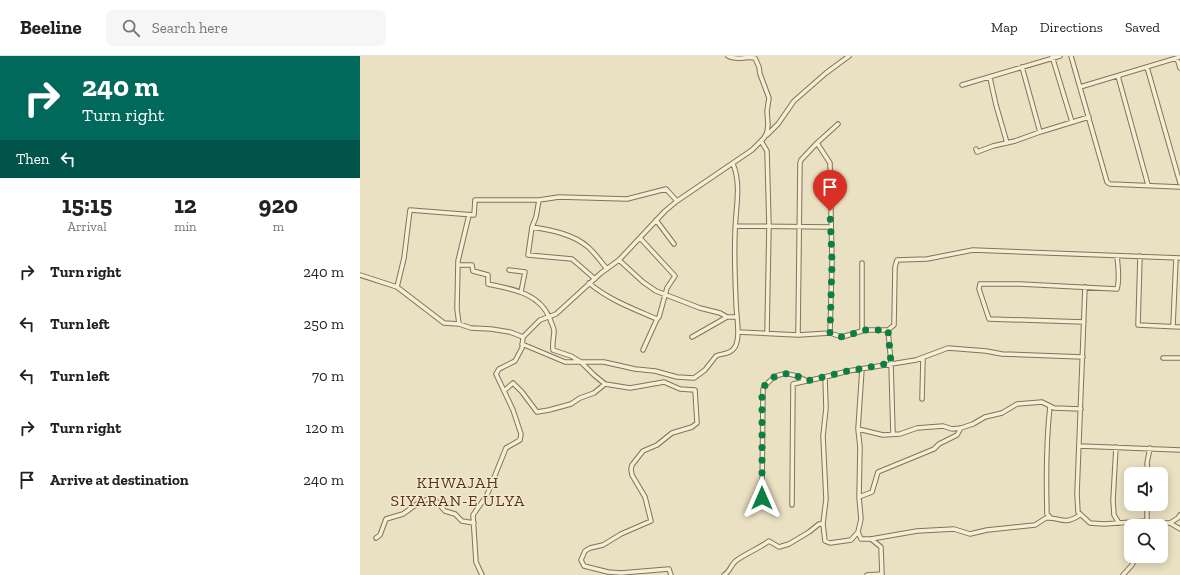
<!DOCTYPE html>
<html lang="en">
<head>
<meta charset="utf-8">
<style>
  body { margin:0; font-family:"Zilla Slab",serif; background:#f6f6f6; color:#222; height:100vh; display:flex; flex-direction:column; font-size:15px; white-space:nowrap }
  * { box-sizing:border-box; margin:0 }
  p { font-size:13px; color:#767676 }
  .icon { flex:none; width:22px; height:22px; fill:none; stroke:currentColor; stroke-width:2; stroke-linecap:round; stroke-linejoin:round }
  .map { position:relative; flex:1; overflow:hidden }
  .panel { display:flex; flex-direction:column; background:#fff; width:360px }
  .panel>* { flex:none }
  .guide { background:#00695c; color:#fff; overflow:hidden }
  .buttons { position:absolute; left:764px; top:411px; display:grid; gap:8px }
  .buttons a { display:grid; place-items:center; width:44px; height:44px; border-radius:8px; background:#fff; box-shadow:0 2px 10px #0003; font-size:20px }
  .pin { position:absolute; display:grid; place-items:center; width:34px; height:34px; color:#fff; margin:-41px -17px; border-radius:50% 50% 50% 0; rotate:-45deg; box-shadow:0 0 4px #0007 }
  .pin .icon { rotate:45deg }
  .me { position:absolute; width:44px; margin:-22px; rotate:0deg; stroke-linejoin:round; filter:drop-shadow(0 0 3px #0008) }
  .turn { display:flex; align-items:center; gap:14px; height:84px; padding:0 16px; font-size:18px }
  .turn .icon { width:52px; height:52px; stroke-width:2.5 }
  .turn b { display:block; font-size:28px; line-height:34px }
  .then { display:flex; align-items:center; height:38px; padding:0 16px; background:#0003; gap:8px; font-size:15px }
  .eta { display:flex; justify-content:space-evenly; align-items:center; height:68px; text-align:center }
  .eta b { font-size:24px; font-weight:800; line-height:28px }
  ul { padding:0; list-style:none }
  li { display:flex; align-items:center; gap:12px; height:52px; padding:0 16px }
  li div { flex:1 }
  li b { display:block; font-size:15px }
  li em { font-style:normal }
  header { display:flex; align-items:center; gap:24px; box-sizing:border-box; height:56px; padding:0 20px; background:#fff; border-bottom:1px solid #e0e0e0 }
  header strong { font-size:19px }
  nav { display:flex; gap:22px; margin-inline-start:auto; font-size:14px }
  .search { width:280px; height:36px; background:#f6f6f6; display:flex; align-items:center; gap:10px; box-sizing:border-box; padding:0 14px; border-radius:8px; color:#767676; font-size:15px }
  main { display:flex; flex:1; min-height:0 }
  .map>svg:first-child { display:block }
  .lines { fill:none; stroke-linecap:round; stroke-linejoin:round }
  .minor-casing { stroke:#82725b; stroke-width:5.5 }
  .minor { stroke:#f6edd4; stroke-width:3.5 }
  .route { stroke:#0b8043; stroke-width:7; stroke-dasharray:0 12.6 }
  .labels { text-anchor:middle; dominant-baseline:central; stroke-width:3; stroke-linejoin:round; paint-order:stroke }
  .quarter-label { font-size:16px; letter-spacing:1px; fill:#5c3021; stroke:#f2ead1 }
</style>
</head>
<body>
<header>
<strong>Beeline</strong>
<div class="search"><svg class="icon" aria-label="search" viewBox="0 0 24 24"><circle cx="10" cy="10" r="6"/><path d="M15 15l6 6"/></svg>Search here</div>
<nav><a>Map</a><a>Directions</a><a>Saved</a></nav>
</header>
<main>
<section class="panel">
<div class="guide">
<div class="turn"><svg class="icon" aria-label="right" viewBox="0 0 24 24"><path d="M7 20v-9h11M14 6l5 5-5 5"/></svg><div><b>240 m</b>Turn right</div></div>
<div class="then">Then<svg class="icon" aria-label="left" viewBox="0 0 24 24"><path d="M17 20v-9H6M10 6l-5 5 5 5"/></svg></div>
</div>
<div class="eta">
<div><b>15:15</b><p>Arrival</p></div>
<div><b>12</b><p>min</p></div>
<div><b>920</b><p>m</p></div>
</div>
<ul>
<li><svg class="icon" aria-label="right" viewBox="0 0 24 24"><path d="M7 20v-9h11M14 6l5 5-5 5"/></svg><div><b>Turn right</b></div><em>240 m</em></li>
<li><svg class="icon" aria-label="left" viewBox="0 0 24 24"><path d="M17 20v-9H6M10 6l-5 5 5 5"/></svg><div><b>Turn left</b></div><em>250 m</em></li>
<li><svg class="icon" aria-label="left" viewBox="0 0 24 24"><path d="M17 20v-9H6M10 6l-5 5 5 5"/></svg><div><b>Turn left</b></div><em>70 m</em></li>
<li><svg class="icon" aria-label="right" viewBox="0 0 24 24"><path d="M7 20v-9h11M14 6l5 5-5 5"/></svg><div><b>Turn right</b></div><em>120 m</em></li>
<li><svg class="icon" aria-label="arrive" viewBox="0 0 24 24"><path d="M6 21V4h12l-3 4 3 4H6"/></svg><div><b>Arrive at destination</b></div><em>240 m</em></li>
</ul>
</section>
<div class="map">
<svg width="820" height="519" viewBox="0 0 820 519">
  <rect width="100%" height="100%" fill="#eae0c2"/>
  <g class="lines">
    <g class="minor-casing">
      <path id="minor" d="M692 0 712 66
        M711 0 747 126 750 128 820 131
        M817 2 820 12
        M662 11 680 76
        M787 11 820 127
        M758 20 788 129
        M630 22 636 49 647 87
        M602 29 700 0
        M720 31 820 1
        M407 79 418 68 434 45 466 17 489 0
        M401 85 407 95 409 170 407 277
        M457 87 470 107 472 206 470 277
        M616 93 617 96 633 90 655 85 680 76 729 61
        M179 144 176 161 172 171 168 199 212 203 235 223
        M296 164 314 188
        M376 170 470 171
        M172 171C191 174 213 178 228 191 235 197 241 206 247 213
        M280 182 315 220 307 232 299 261 297 263 283 294
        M780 200 778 269 820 271
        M259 204 283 226 296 235 340 252 360 257 367 261
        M98 209H112L113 215 128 219V228C152 233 180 237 190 263 191 267 194 271 194 275 194 281 192 287 193 294L211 300 221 306 234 319 245 328 270 332 304 326 320 333 335 334 337 367 332 371 312 377 297 389 283 395 272 409 271 413 272 419 285 441 291 465 261 478 243 489 230 492 225 495 221 504 224 510 248 516 261 517 309 513 311 519
        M149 214 165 216 161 236
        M0 219 37 231 84 267 99 268 111 272 131 273 150 276 163 281
        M229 227C249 244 274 253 297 263
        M37 231 44 202 50 154 114 159 115 144H179L199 141 267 143 306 133 317 145
        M725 231 717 438 718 456 730 467 744 468 787 465 796 467H810L820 473
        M724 266 629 263 619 233 620 228H660L757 233C760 223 758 210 757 200
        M99 268 97 253 98 205 109 159
        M813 270 816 202
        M528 274 531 307 533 378
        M502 275V207
        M378 276 438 279 470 277 482 281 505 274H528L534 269 535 211 537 204 567 203 613 194 820 202
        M438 279 440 107 441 104 457 87 478 68
        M332 281 367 261H376
        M162 288 205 306H244L275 313 295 315 317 321 334 322 345 314 356 300C362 297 370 299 375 291 381 280 376 259 376 246 375 223 374 200 375 178 375 155 382 129 373 108
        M803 302H820
        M465 321 466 352 463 380 466 443 463 468 465 485 470 487 491 484 498 476 501 463 499 441 500 391 498 373 502 313
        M144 335 153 327 162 336 177 356 189 354 211 348 220 342 234 337 245 328
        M562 343 563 302
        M498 373 523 379 540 378 557 372 583 370 592 373 601 372
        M720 390 820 394
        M756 391 753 444 754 459 759 467
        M788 418 787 407 790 392
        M499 441 512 436 518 416 574 393 579 388 597 379 601 372 613 368 625 361 642 357 657 348 682 346 694 352 721 353
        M402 443 403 333C415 315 428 314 447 325
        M432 449 433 328 465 321 488 315 556 304 588 292 626 295 642 298 723 301
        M690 461 687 458C686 422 686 386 690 350
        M787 465V448
        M810 467 818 462 820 459
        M498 476 501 483H511L557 475 594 473 610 478 627 474 675 469 686 462C701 461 703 470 720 459
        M16 482 20 479 26 463 43 458 57 448 70 442 76 445 85 455 95 458 102 465 114 467
        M511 483 521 491 522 519
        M122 519 116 506 113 459 127 439 146 392 160 384 161 378 153 354 136 318 139 313 155 305 162 292 163 281 180 264 196 258 241 217 259 204 305 155 317 145 392 94 404 82 407 76 408 69 407 55 409 42 400 18 399 11 395 2C385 0 376 5 368 0
        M364 519C370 516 371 508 377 504 387 497 398 493 409 485L419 491 429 488 449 476 459 468H463
        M507 519 522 518
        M763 519 772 509 776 500"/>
    </g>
    <use href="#minor" class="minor"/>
  </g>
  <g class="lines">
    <path class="route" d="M402 442V333C415 315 428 314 447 325L488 315 531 307 528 274H505L482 281 470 277 472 206 470 155"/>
  </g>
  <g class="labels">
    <g class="quarter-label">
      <text x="98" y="426">KHWAJAH<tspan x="98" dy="18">SIYARAN-E ULYA</tspan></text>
    </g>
  </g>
</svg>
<div class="buttons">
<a><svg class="icon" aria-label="sound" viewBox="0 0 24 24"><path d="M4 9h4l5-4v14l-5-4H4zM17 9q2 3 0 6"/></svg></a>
<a><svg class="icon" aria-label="search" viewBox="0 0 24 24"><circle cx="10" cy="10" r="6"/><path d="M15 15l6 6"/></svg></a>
</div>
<div class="pin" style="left:470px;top:155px;background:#d93025"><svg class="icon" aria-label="arrive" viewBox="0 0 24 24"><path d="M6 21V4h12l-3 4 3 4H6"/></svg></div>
<svg class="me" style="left:402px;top:442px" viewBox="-20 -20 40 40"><path d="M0-17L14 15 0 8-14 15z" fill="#0b8043" stroke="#fff" stroke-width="4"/></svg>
</div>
</main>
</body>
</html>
